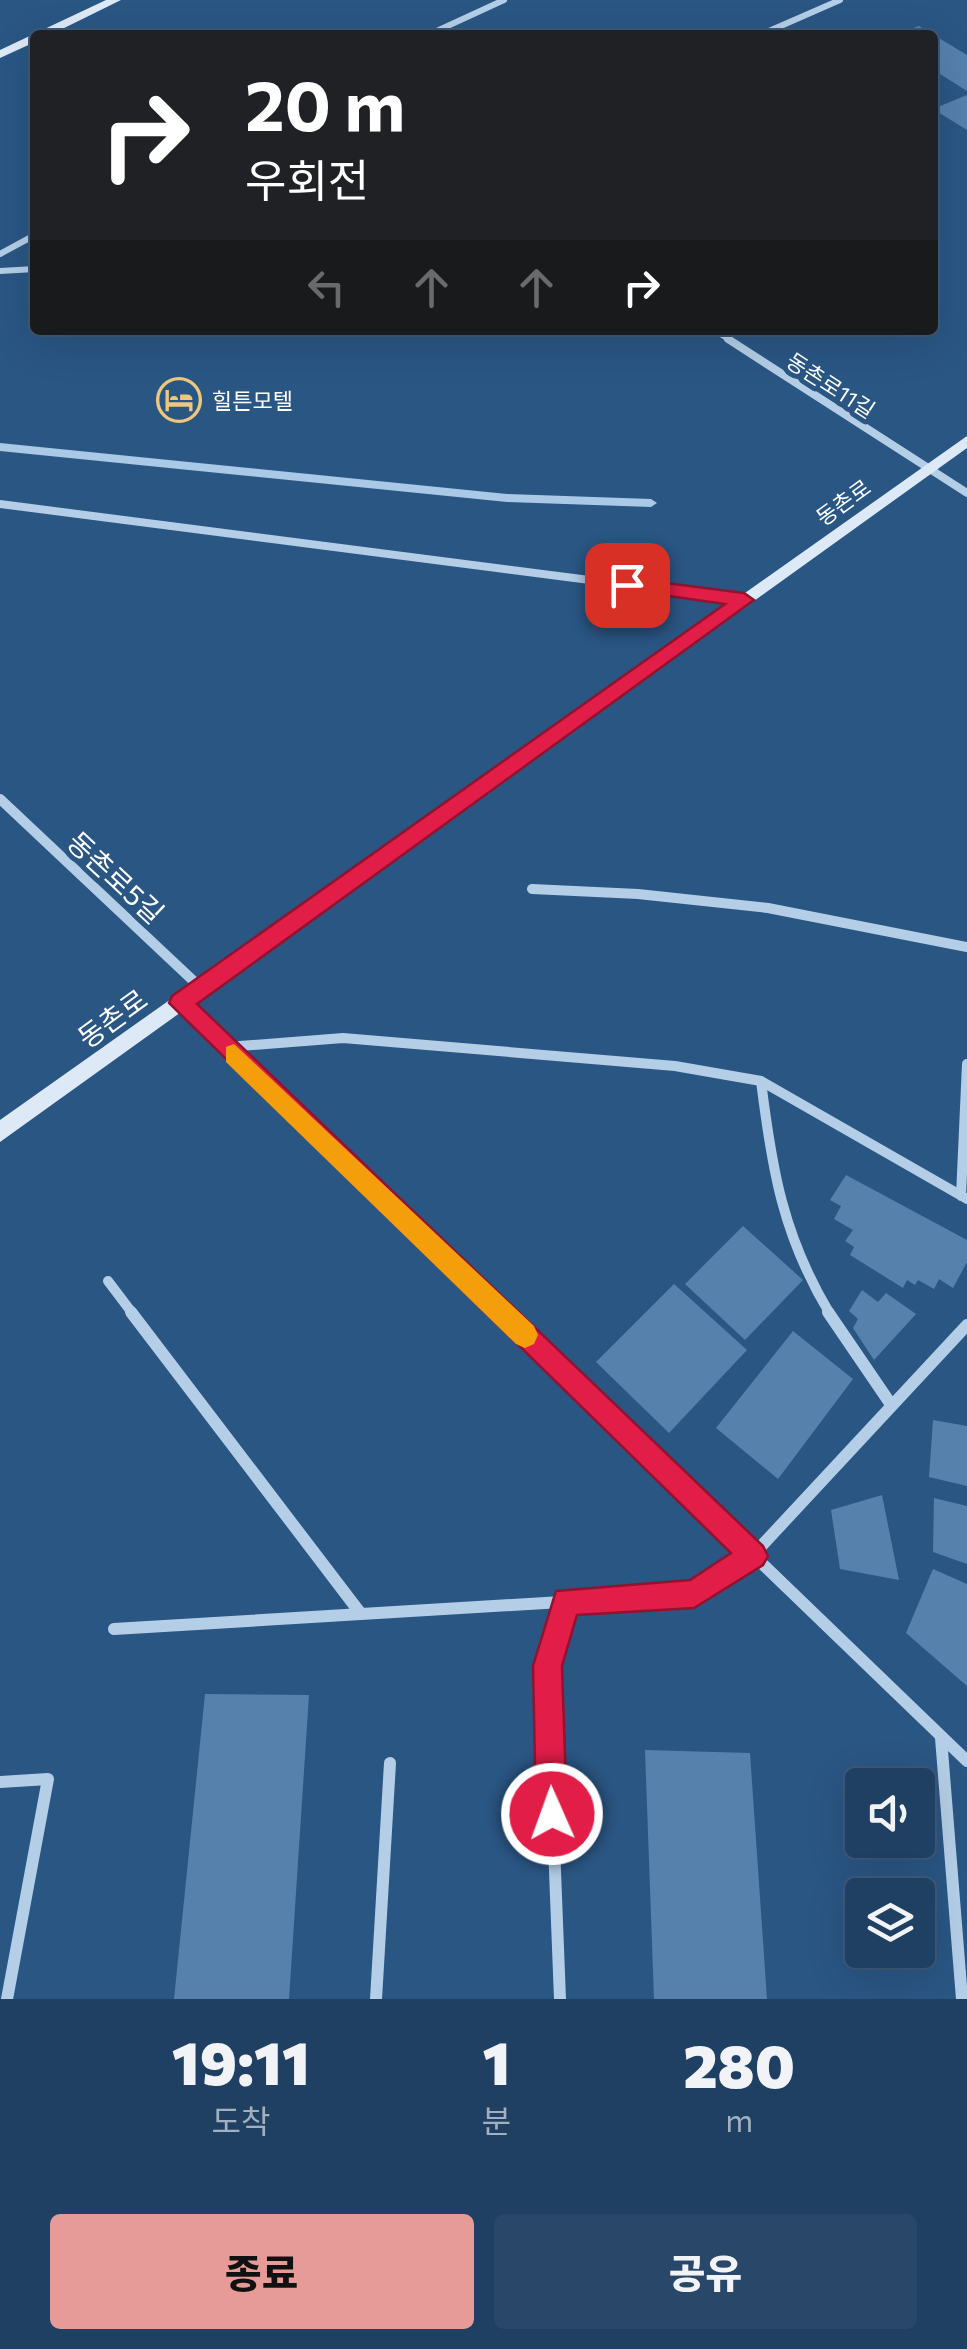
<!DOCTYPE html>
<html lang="ko">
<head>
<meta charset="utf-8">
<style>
  body { margin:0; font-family:Commissioner,"Noto Sans KR",sans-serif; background:#284769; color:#f1f3f6; height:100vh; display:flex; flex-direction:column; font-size:38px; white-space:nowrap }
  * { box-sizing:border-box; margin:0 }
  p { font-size:32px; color:#a2afbe }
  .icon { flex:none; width:55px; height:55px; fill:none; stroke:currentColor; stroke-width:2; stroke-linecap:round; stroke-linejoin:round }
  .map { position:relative; height:1999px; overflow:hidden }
  .panel { display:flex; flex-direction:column; background:#204063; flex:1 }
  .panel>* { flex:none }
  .banner { position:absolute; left:30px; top:30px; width:908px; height:305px; border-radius:10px; box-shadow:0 10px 40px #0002,0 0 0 2px #3d5978; background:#202124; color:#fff; overflow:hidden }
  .controls { position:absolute; left:845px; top:1768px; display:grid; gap:20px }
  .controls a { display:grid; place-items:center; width:90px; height:90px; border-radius:10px; background:#204063; box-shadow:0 10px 40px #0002,0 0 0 2px #3d5978; font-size:50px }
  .pin { position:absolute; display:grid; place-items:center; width:85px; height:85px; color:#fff; margin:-42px; border-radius:20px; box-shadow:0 5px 15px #0006 }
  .me { position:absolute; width:110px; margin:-55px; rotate:358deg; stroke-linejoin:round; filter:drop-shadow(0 0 8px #0008) }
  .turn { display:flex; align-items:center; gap:35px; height:210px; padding:0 50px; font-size:45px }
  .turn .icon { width:130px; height:130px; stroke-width:2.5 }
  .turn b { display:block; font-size:70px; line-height:85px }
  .lanes { display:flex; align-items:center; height:95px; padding:0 50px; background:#0003; justify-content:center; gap:50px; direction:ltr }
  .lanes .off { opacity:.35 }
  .eta { display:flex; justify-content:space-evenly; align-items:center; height:170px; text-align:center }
  .eta b { font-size:60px; font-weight:800; line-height:70px }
  .button { display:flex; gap:20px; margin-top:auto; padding:20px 50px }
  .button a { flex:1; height:115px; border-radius:10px; background:#e69b98; color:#111; font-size:40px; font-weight:800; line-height:115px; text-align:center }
  .button a+a { background:#284769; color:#f1f3f6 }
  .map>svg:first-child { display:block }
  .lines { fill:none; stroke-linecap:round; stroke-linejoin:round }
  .stream { fill:#a9c9e7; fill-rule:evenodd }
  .building { fill:#5681ad }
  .street-far3 { stroke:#b4cee7; stroke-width:6 }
  .street-far2 { stroke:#b4cee7; stroke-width:8 }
  .street-far1 { stroke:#b4cee7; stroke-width:10 }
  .street { stroke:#b4cee7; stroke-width:12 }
  .secondary { fill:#dde9f7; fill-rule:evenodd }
  .route { fill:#e11d48; stroke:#92132f; stroke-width:2.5 }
  .slow { fill:#f59e0b }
  .labels { text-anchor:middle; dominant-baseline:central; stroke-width:10; stroke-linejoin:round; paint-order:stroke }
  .far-street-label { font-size:22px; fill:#fff; stroke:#2a5684 }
  .far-poi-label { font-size:22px; fill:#fff; stroke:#2a5684; text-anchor:start }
  .street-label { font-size:28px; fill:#fff; stroke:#2a5684 }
</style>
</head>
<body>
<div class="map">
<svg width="967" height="1999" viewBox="0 0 967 1999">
  <rect width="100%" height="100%" fill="#2a5684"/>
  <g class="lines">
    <path class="stream" d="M0 443 507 494 651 499 657 503 651 507 507 502 0 451Z"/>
  </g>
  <path class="building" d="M919 26 967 55V91L932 69V35H895Z
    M967 95V130L933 109Z
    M846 1175 967 1240V1262L953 1288 939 1279 934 1289 918 1280 915 1285 907 1280 903 1288 850 1255 854 1247 845 1241 853 1230 834 1219 841 1206 830 1200Z
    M743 1226 803 1280 745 1340 685 1284Z
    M674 1284 747 1350 669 1433 596 1362Z
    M862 1290 878 1302 886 1293 916 1314 874 1360 853 1328 858 1319 849 1311Z
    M793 1331 853 1379 778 1479 716 1428Z
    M933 1420 967 1426V1486L929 1477Z
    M882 1495 899 1580 840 1569 831 1510Z
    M934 1498 967 1506V1564L933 1552Z
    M933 1569 967 1584V1686L906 1633Z
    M205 1694 309 1695 289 1999H174Z
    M645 1750 750 1753 767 1999H654Z"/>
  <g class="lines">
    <path class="street-far3" d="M428 35 504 0
      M760 35 840 0
      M0 254 35 235
      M0 271 35 269
      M714 330 732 341"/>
    <path class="street-far2" d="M728 339 967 493
      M0 504 745 600"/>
    <path class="street-far1" d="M0 799 201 988
      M532 889 638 894 768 908 967 947
      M181 1003 504 1314
      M227 1047 343 1038 675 1066 761 1081 967 1199
      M761 1081C772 1170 783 1236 830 1314
      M961 1196 967 1064
      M108 1281 133 1314"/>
    <path class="street" d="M131 1312 361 1614
      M501 1312 967 1761
      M828 1312 890 1403
      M114 1629 694 1594 753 1555 967 1325
      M941 1738 962 1999
      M0 1782 48 1779 7 1999
      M376 1999 390 1763
      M560 1999 547 1666 567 1601"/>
    <path class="secondary" d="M106 0H121L50 35H35V42L0 58V50Z
      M967 436V448L0 1142V1120Z"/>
  </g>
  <path class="route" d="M627 578 744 593 754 600 197 1004 763 1546 768 1556 763 1565 694 1608 577 1615 562 1666 567 1814 562 1825 552 1830 541 1825 536 1814 533 1666 556 1591 690 1580 731 1553 169 1003 172 996 725 604 620 589 618 585Z"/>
  <path class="slow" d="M234 1044 534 1326 538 1335 534 1344 525 1348 516 1344 226 1062V1047Z"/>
  <defs>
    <g id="hotel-ring" transform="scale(2.25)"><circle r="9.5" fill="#2a5684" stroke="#edc77b" stroke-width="1.5"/><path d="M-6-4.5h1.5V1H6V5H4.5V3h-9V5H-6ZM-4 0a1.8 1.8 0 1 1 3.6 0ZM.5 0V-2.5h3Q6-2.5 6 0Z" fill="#edc77b"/></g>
  </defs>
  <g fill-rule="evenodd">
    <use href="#hotel-ring" x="179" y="400"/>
  </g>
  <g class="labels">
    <g class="far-street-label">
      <text transform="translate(831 385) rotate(33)">동촌로11길</text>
      <text transform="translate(843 502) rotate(-36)">동촌로</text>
    </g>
    <g class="far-poi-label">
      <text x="212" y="400">힐튼모텔</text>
    </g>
    <g class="street-label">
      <text transform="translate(116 877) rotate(43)">동촌로5길</text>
      <text transform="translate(112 1018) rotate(-36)">동촌로</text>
    </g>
  </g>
</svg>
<div class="controls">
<a><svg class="icon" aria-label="sound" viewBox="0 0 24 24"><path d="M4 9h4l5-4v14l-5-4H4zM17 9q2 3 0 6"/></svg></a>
<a><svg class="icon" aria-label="layers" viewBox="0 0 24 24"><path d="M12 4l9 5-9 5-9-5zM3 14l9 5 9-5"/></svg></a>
</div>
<div class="pin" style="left:627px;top:585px;background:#d93025"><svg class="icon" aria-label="arrive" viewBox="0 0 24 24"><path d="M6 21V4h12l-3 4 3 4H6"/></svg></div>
<svg class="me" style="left:552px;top:1814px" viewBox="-20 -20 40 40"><circle r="17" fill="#e11d48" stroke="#fff" stroke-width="3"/><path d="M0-11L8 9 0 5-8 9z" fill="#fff"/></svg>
<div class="banner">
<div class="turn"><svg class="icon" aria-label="right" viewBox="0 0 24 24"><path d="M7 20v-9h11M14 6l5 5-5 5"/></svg><div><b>20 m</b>우회전</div></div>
<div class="lanes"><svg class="icon off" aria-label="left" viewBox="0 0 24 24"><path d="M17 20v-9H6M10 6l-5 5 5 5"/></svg><svg class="icon off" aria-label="ahead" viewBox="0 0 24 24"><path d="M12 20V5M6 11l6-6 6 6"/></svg><svg class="icon off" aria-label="ahead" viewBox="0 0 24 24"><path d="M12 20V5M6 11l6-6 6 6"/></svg><svg class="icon" aria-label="right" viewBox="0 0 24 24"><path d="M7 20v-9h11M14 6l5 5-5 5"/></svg></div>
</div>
</div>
<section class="panel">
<div class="eta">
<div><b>19:11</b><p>도착</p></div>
<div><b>1</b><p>분</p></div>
<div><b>280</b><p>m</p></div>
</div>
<div class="button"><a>종료</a><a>공유</a></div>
</section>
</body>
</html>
